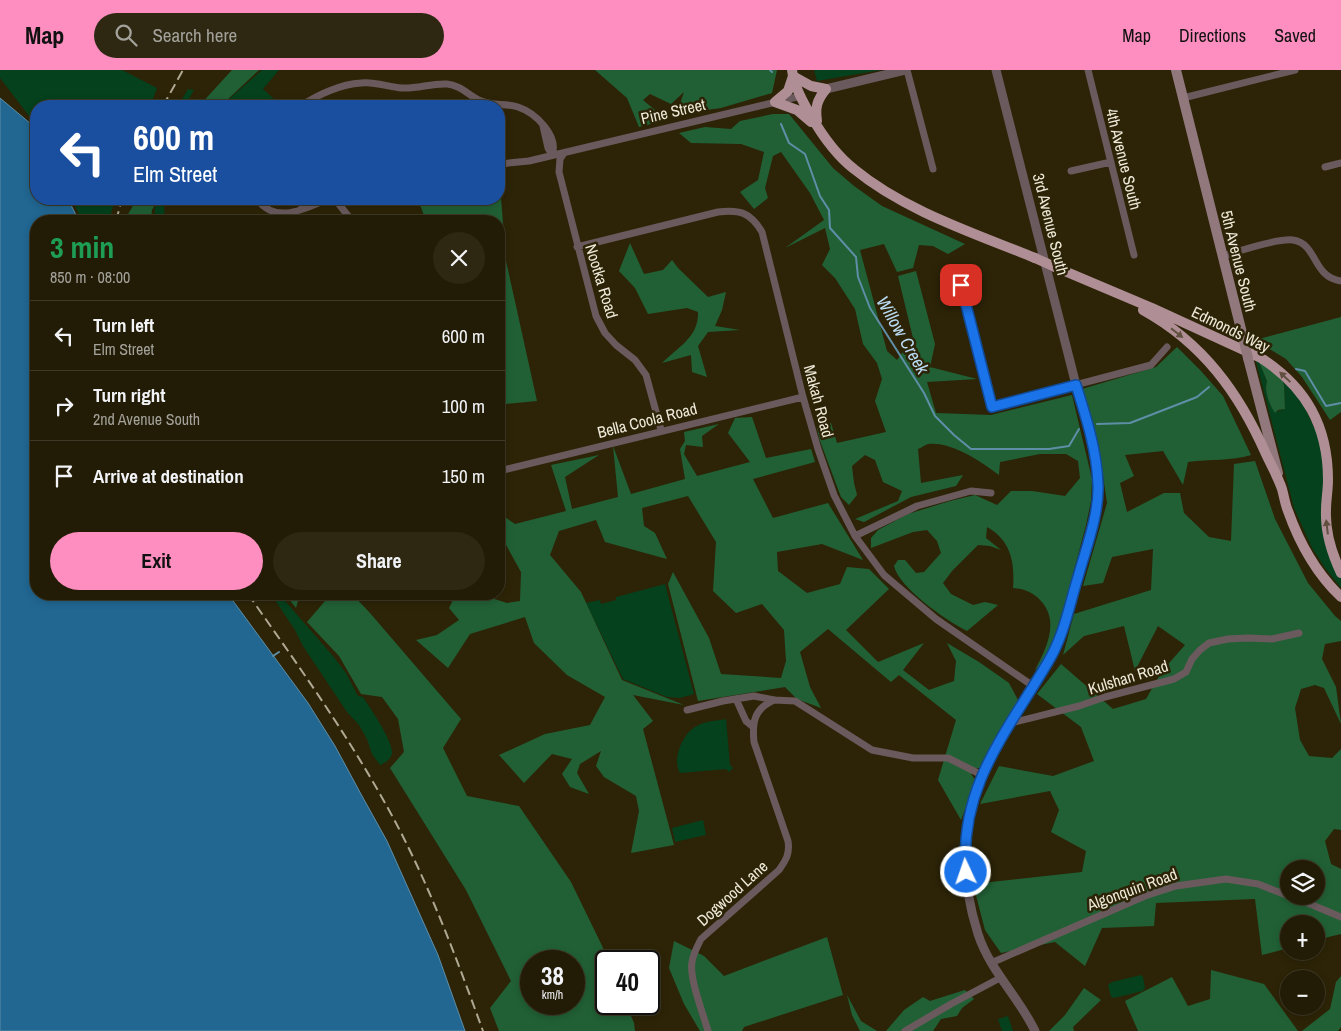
<!DOCTYPE html>
<html lang="en">
<head>
<meta charset="utf-8">
<style>
  body { margin:0; font-family:"Archivo Narrow",sans-serif; background:#2e2813; color:#f1f3f6; height:100vh; display:flex; flex-direction:column; font-size:19px; white-space:nowrap }
  * { box-sizing:border-box; margin:0 }
  p { font-size:16px; color:#a2a19a }
  .icon { flex:none; width:28px; height:28px; fill:none; stroke:currentColor; stroke-width:2; stroke-linecap:round; stroke-linejoin:round }
  .map { position:relative; flex:1; overflow:hidden }
  .details { position:absolute; left:30px; top:145px; width:475px; height:385px; display:flex; flex-direction:column; background:#221b05; border-radius:20px; box-shadow:0 2px 8px #0003,0 0 0 1px #3f3927 }
  .details>* { flex:none }
  .top-card { position:absolute; left:30px; top:30px; width:475px; height:105px; border-radius:20px; box-shadow:0 2px 8px #0003,0 0 0 1px #3f3927; background:#1a4fa0; color:#fff; overflow:hidden }
  .buttons { position:absolute; left:1280px; top:790px; display:grid; gap:10px }
  .buttons a { display:grid; place-items:center; width:45px; height:45px; border-radius:50%; background:#221b05; box-shadow:0 2px 8px #0003,0 0 0 1px #3f3927; font-size:25px }
  .speed { position:absolute; left:520px; top:880px; display:flex; gap:10px; font-size:25px; font-weight:700; text-align:center }
  .speed>* { display:grid; place-content:center; width:65px; height:65px; border-radius:50%; background:#221b05; box-shadow:0 2px 8px #0003,0 0 0 1px #3f3927; line-height:1 }
  .speed small { font-size:12px; font-weight:400 }
  .speed .limit { border:2px solid #111; border-radius:8px; background:#fff; color:#111 }
  .pin { position:absolute; display:grid; place-items:center; width:42px; height:42px; color:#fff; margin:-21px; border-radius:10px; box-shadow:0 2px 8px #0006 }
  .me { position:absolute; width:55px; margin:-28px; rotate:357deg; stroke-linejoin:round; filter:drop-shadow(0 0 4px #0008) }
  .turn { display:flex; align-items:center; gap:18px; height:105px; padding:0 20px; font-size:22px }
  .turn .icon { width:65px; height:65px; stroke-width:2.5 }
  .turn b { display:block; font-size:35px; line-height:42px }
  .round { display:grid; place-items:center; flex:none; width:52px; height:52px; border-radius:26px; background:#2e2813 }
  .headline { display:flex; align-items:center; justify-content:space-between; height:85px; padding:0 20px }
  h1 { font-size:30px; font-weight:800; line-height:38px; color:#1e9e55 }
  .cta { display:flex; gap:10px; margin-top:auto; padding:10px 20px }
  .cta a { flex:1; height:58px; border-radius:30px; background:#fd8ebf; color:#111; font-size:20px; font-weight:800; line-height:58px; text-align:center }
  .cta a+a { background:#2e2813; color:#f1f3f6 }
  ul { padding:0; list-style:none }
  li { display:flex; align-items:center; gap:15px; height:70px; padding:0 20px; border-top:1px solid #3f3927 }
  li div { flex:1 }
  li b { display:block; font-size:19px }
  li em { font-style:normal }
  header { display:flex; align-items:center; gap:30px; box-sizing:border-box; height:70px; padding:0 25px; background:#fd8ebf; color:#111 }
  header strong { font-size:24px }
  nav { display:flex; gap:28px; margin-inline-start:auto; font-size:18px }
  .search { width:350px; height:45px; background:#2e2813; display:flex; align-items:center; gap:12px; box-sizing:border-box; padding:0 18px; border-radius:28px; color:#a2a19a; font-size:19px }
  .map>svg:first-child { display:block }
  .green { fill:#04411c }
  .forest { fill:#216035; fill-rule:evenodd }
  .water { fill:#216792; stroke:#5f8ea7 }
  .lines { fill:none; stroke-linecap:round; stroke-linejoin:round }
  .stream { stroke:#5f8ea7; stroke-width:2 }
  .minor { stroke:#6a5a5d; stroke-width:7 }
  .tertiary { stroke:#6a5a5d; stroke-width:9 }
  .secondary { stroke:#91787d; stroke-width:10 }
  .primary { stroke:#af8f95; stroke-width:10 }
  .rail { stroke:#afa994; stroke-width:2; stroke-dasharray:10 5; stroke-linecap:butt }
  .secondary-bridge { stroke:#91787d; stroke-width:10 }
  .primary-bridge { stroke:#af8f95; stroke-width:10 }
  .oneway { fill:#614f40 }
  .route-casing { stroke:#114b97; stroke-width:12 }
  .route { stroke:#1a73e8; stroke-width:9 }
  .labels { text-anchor:middle; dominant-baseline:central; stroke-width:5; stroke-linejoin:round; paint-order:stroke }
  .street-label { font-size:16px; fill:#efead9; stroke:#2d2407 }
  .water-label { font-size:18px; font-style:italic; fill:#badcf5; stroke:#2d2407 }
</style>
</head>
<body>
<header>
<strong>Map</strong>
<div class="search"><svg class="icon" aria-label="search" viewBox="0 0 24 24"><circle cx="10" cy="10" r="6"/><path d="M15 15l6 6"/></svg>Search here</div>
<nav><a>Map</a><a>Directions</a><a>Saved</a></nav>
</header>
<div class="map">
<svg width="1341" height="961" viewBox="0 0 1341 961">
  <rect width="100%" height="100%" fill="#2d2407"/>
  <path class="green" d="M0 0H122L157 18 153 29 154 36H36V55L0 8Z
    M262 0H279L263 19 274 29 267 36H224L229 29Z
    M814 0H881L817 11Z
    M188 19 194 20 185 36H178Z
    M72 129H115L109 151H82Z
    M160 129H168L164 137 165 151H154L155 138Z
    M1256 291 1259 292 1267 311C1264 321 1269 333 1275 342L1285 339 1284 315 1281 306 1299 326 1321 371 1335 498 1341 508V518L1325 498 1312 478 1294 438Z
    M665 514 694 624 680 628 667 627 623 609 586 533 600 530 601 534 616 530V527Z
    M271 524H279L333 586 346 603 358 626 363 627C370 638 394 672 392 684 390 690 385 693 380 695L372 684 367 669 359 655 347 642 303 576 295 560Z
    M726 649 730 695 733 698 729 702 726 699 680 703C672 690 682 665 695 657 704 651 716 651 726 649Z
    M703 750 706 765 675 772 672 758Z
    M1141 905 1143 907 1145 918 1143 921 1114 928 1111 927 1108 915 1112 912Z
    M1008 946 1013 961H1002L998 949Z"/>
  <path class="forest" d="M232 0H259L227 30 222 36H199Z
    M595 0H777L772 23 721 38 692 42 680 34 684 22 671 34 650 24 643 30 667 50 639 57 627 28Z
    M773 44H789L833 98 854 116 882 136 965 174 948 184 933 176 919 175 913 198 897 202 884 174 860 180 887 281 897 290 913 268 898 206 916 201 935 274 930 297 977 309 927 312 936 343 991 345 1072 325 1092 409 1091 431 1086 455 1064 538 1047 588 1035 600C1046 579 1060 552 1041 531 1033 522 1024 519 1013 518 1015 493 1011 470 987 457L986 468 1001 480 990 476 978 475 952 501 943 513 951 524 973 535 985 532 998 535 967 561C947 551 899 518 894 496L898 490H905L916 503 924 502 941 483 937 471 927 460 913 462 871 478V468L878 460 908 444 950 431 975 425 997 435 1011 421H1032L1065 426 1080 408 1078 391 1066 384H1040L1000 392 999 405C982 392 951 371 928 374 925 375 921 378 918 379L921 413 963 405 956 416 911 427 864 452 855 449 898 431 902 421 883 412 875 390 865 385 852 396 854 413 857 425 849 435 841 427 820 371 817 358 831 353 837 373 886 362 875 331 882 309 877 293 863 274 855 239 835 208 822 195 830 179 825 158 785 178 824 150 810 123 781 82 773 86 765 118 768 128 754 139 740 122 758 110 764 82 741 74 691 73 679 63 705 57 731 59 740 51Z
    M499 121 501 128 506 191 537 331 506 334 499 319V151H426L418 129H499Z
    M137 129H158L152 140 151 151H126L127 146Z
    M630 173 644 204 663 200 672 190 678 198 708 227 726 222 722 240 715 256 740 260 708 262 698 276 707 307 692 302 691 285 662 293C678 277 699 267 698 242L687 238 648 244 635 218 619 201Z
    M1341 247V342L1330 350 1302 307 1286 289 1255 270Z
    M1177 277 1201 301 1223 326 1251 385C1231 391 1210 389 1188 392L1183 415 1163 381 1125 385 1134 406 1120 413 1127 442 1164 423H1180L1184 443 1209 467 1231 471 1234 394 1255 391 1275 449 1308 513 1335 546 1341 551V571L1325 574 1322 589 1336 617 1341 654 1324 618 1315 615 1301 619 1295 638 1300 670 1309 686 1332 688 1341 679V760L1334 759 1325 771 1331 794 1341 799V864L1316 870V854H1289V878L1262 885 1255 829 1156 833 1154 856 1102 858 1085 896 1055 872 1001 883 985 860 973 814 1082 802 1086 781 1051 762 1059 740 1050 721 980 734 999 696 1053 706 1094 691 1081 657 1037 624 1061 594 1113 639 1146 629 1162 601 1185 575 1158 556 1135 601 1124 556 1084 566 1063 585 1074 544 1151 520 1153 479 1112 487 1103 513 1083 516 1107 433 1100 385 1082 319 1156 297ZM1289 799H1316V826H1289Z
    M1259 292 1281 306 1284 315 1285 339 1278 340 1275 343C1269 334 1264 321 1267 311Z
    M752 347 766 388 811 379 815 392 753 409 773 448 828 433 863 490 822 474 777 482 778 501 807 523 840 514 847 497 869 499 889 519 846 560 878 592 924 573 903 600 929 620 954 611 956 591 947 573 979 592 1009 613 1019 632 983 698H975L971 704 976 711 961 750 938 710 956 650 899 605 891 612 828 559 800 582 810 617 821 638 797 629 785 617 698 631 668 514 673 502 709 568 721 604 781 608 786 591 784 560 762 534 736 543 713 521 716 472 688 426 642 438 644 456 655 463 667 489 605 472 596 450 559 461 550 485 581 522 622 610 684 635 633 625 653 651 643 659 674 775 631 783 639 741 636 726 604 707 596 696 601 681 580 694 577 703 589 724 570 717 562 704 572 689 552 684 524 713 499 685 545 664 590 655 605 627 567 605 534 573 525 547 470 564 448 598 416 570 437 565 459 550 449 538 456 524H479L507 533 520 531 521 502 505 473 499 474V443L515 454 566 441 551 395 599 385 565 407 572 439 618 427 613 376 631 424 685 409 680 379 685 371 684 362 719 354 702 366 703 377 686 375 684 384 697 406 750 392 728 363 735 348Z
    M284 524H300L296 538 285 524Z
    M331 524H352L370 543 461 649 443 678 467 726 519 736 571 812 607 886 609 891H606V934H626L634 953 635 961H499L490 938 511 911 466 820 390 698 404 682 398 649 382 627 361 624 339 586 307 552ZM531 891H574V934H531Z
    M827 867 843 925 744 957 742 961H700L684 934 669 898 674 871 704 886 724 906Z
    M1211 900 1264 914 1298 961H1138L1125 931 1172 907 1188 936 1210 929Z
    M1341 906V957L1338 961H1302L1330 939 1336 912Z
    M1084 918 1101 930 1073 957 1074 961H1049L1065 945Z
    M965 920 974 929 962 938 957 946 941 949 933 961H886L904 940 923 927 930 931Z
    M847 925 861 951 877 961H860L852 945Z"/>
  <path class="water" d="M0 28 31 54 36 64V129H68L79 151H36V524H228L308 633 335 676 362 726 387 771 438 885 465 961H0Z"/>
  <g class="lines">
    <path class="stream" d="M770 0 772 2
      M781 54 789 73 805 84 820 126 829 140 830 158 856 187 858 207 870 238 924 323 935 346 954 365 971 379H1049L1069 376 1079 359
      M1296 299 1305 301 1326 336 1341 333
      M1097 354 1130 353 1197 327 1209 317
      M273 586 279 582"/>
    <path class="minor" d="M907 0 933 99
      M1088 0 1134 185
      M1183 28 1295 0
      M301 36C317 25 341 14 361 13 374 11 388 17 402 18 417 19 432 13 447 14 461 15 469 26 481 31 493 36 506 33 518 37 536 43 559 66 552 85
      M543 56 548 78 552 85
      M564 83 560 89 559 102 596 246 605 263 616 275 635 290 646 305 661 360
      M499 94 529 91 801 26
      M1325 97 1341 93
      M1071 101 1111 92
      M257 129C276 155 304 139 328 129
      M335 129 352 151
      M301 139 313 129
      M577 177 718 142C740 139 751 143 762 162L803 327 818 379 834 425 855 466 884 505 936 549 1033 616
      M1223 186C1239 181 1277 168 1293 170 1318 174 1312 207 1341 211
      M957 198 992 337 1151 295 1167 277
      M499 401 803 327
      M855 466 917 436 971 421 991 423
      M736 629 746 651 752 656
      M687 640 723 631 754 626 774 630 795 631 872 680 913 688H948L982 705
      M1011 653 1079 636 1105 627 1174 609 1186 602 1192 589 1200 580 1209 573 1228 569 1248 568 1272 569 1299 563
      M1291 826 1341 847
      M991 893 1145 826 1176 816 1226 809 1258 814 1289 826
      M708 961C703 943 689 908 692 892 693 884 697 877 701 869L779 800C786 790 790 784 788 771L754 672C752 652 754 639 774 630
      M905 961 951 934 1000 908"/>
    <path class="tertiary" d="M996 0 1076 315C1086 347 1098 382 1098 416 1098 426 1096 437 1094 447 1086 476 1078 505 1070 535 1066 548 1064 562 1058 574 1038 614 1011 649 990 688 959 744 959 804 978 864 990 901 1019 927 1035 961
      M826 19 905 0"/>
    <path class="secondary" d="M1176 0 1242 263
      M1248 288 1278 403"/>
    <path class="primary" d="M792 0C794 16 803 32 811 46 822 65 836 85 854 99 905 141 974 163 1035 188
      M793 6 811 16 826 19
      M775 32 797 40 811 52
      M775 32 788 21 793 6
      M817 51C815 37 817 30 826 19
      M1055 197 1152 238 1261 288C1306 317 1328 356 1328 410 1328 420 1326 430 1326 440 1325 462 1332 484 1341 503
      M1143 240C1203 273 1239 323 1266 384 1271 395 1278 407 1282 419 1284 426 1285 434 1288 441 1299 472 1317 504 1341 527"/>
    <path class="rail" d="M163 36 183 0
      M116 151 122 129
      M248 524C298 595 348 665 390 742 428 811 456 887 483 961"/>
    <path class="secondary-bridge" d="M1242 263 1248 288"/>
    <path class="primary-bridge" d="M1035 188 1055 197"/>
  </g>
  <defs><path id="oneway-solid" d="M-6-.8H1V-3.2L6.5 0L1 3.2V.8H-6Z" transform="scale(1.25)"/></defs>
  <g class="oneway">
    <use href="#oneway-solid" transform="translate(1177 263) rotate(38)"/>
    <use href="#oneway-solid" transform="translate(1285 307) rotate(-137)"/>
    <use href="#oneway-solid" transform="translate(1327 457) rotate(-97)"/>
  </g>
  <g class="lines">
    <g class="route-casing">
      <path id="route" d="M961 215 992 337 1076 315C1086 347 1097 381 1098 415 1099 445 1086 478 1078 507 1069 536 1064 566 1048 592 1007 662 959 716 966 802"/>
    </g>
    <use href="#route" class="route"/>
  </g>
  <g class="labels">
    <g class="street-label">
      <text transform="translate(673 41) rotate(-13)">Pine Street</text>
      <text transform="translate(1124 89) rotate(76)">4th Avenue South</text>
      <text transform="translate(1051 154) rotate(76)">3rd Avenue South</text>
      <text transform="translate(1239 191) rotate(76)">5th Avenue South</text>
      <text transform="translate(602 211) rotate(73)">Nootka Road</text>
      <text transform="translate(1231 259) rotate(26)">Edmonds Way</text>
      <text transform="translate(819 331) rotate(75)">Makah Road</text>
      <text transform="translate(647 350) rotate(-14)">Bella Coola Road</text>
      <text transform="translate(1128 607) rotate(-17)">Kulshan Road</text>
      <text transform="translate(1132 819) rotate(-20)">Algonquin Road</text>
      <text transform="translate(732 823) rotate(-42)">Dogwood Lane</text>
    </g>
    <g class="water-label">
      <text transform="translate(903 265) rotate(60)">Willow Creek</text>
    </g>
  </g>
</svg>
<div class="buttons">
<a><svg class="icon" aria-label="layers" viewBox="0 0 24 24"><path d="M12 4l9 5-9 5-9-5zM3 14l9 5 9-5"/></svg></a>
<a>+</a>
<a>−</a>
</div>
<div class="speed"><div>38<small>km/h</small></div><div class="limit">40</div></div>
<div class="pin" style="left:961px;top:215px;background:#d93025"><svg class="icon" aria-label="arrive" viewBox="0 0 24 24"><path d="M6 21V4h12l-3 4 3 4H6"/></svg></div>
<svg class="me" style="left:966px;top:802px" viewBox="-20 -20 40 40"><circle r="17" fill="#1a73e8" stroke="#fff" stroke-width="3"/><path d="M0-11L8 9 0 5-8 9z" fill="#fff"/></svg>
<div class="top-card">
<div class="turn"><svg class="icon" aria-label="left" viewBox="0 0 24 24"><path d="M17 20v-9H6M10 6l-5 5 5 5"/></svg><div><b>600 m</b>Elm Street</div></div>
</div>
<section class="details">
<div class="headline"><div><h1>3 min</h1><p>850 m · 08:00</p></div><a class="round"><svg class="icon" aria-label="close" viewBox="0 0 24 24"><path d="M6 6l12 12M18 6L6 18"/></svg></a></div>
<ul>
<li><svg class="icon" aria-label="left" viewBox="0 0 24 24"><path d="M17 20v-9H6M10 6l-5 5 5 5"/></svg><div><b>Turn left</b><p>Elm Street</p></div><em>600 m</em></li>
<li><svg class="icon" aria-label="right" viewBox="0 0 24 24"><path d="M7 20v-9h11M14 6l5 5-5 5"/></svg><div><b>Turn right</b><p>2nd Avenue South</p></div><em>100 m</em></li>
<li><svg class="icon" aria-label="arrive" viewBox="0 0 24 24"><path d="M6 21V4h12l-3 4 3 4H6"/></svg><div><b>Arrive at destination</b></div><em>150 m</em></li>
</ul>
<div class="cta"><a>Exit</a><a>Share</a></div>
</section>
</div>
</body>
</html>
